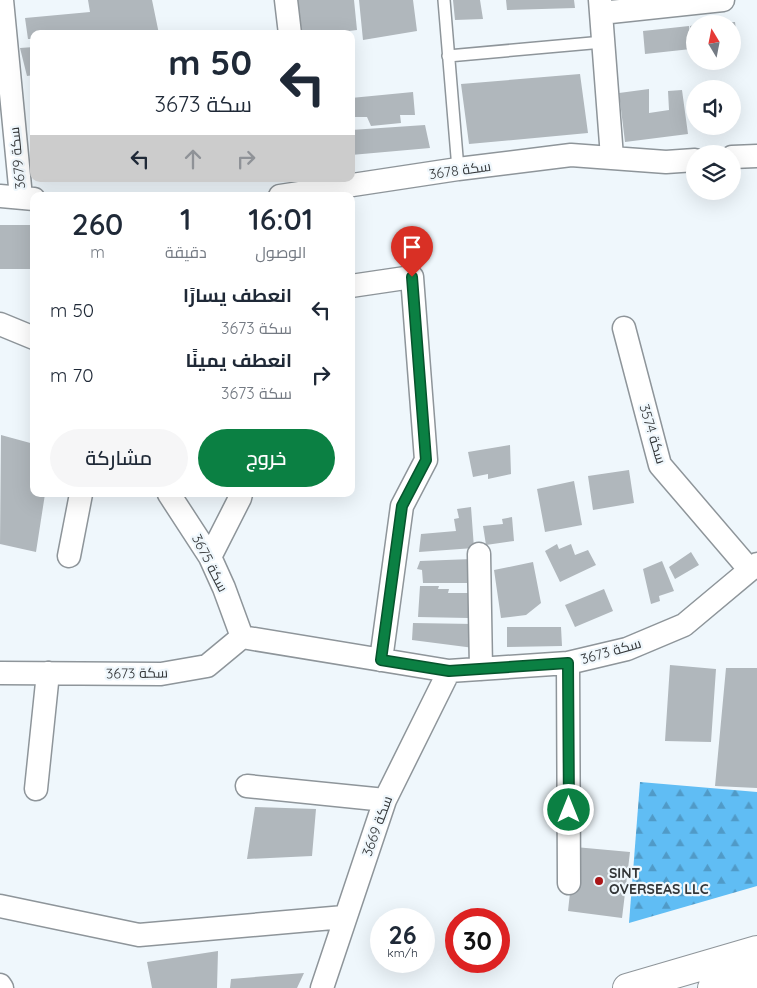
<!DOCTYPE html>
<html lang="ar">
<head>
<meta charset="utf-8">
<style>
  body { margin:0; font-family:Quicksand,Cairo,sans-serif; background:#f6f6f7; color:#1f2937; direction:rtl; height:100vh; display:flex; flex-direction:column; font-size:19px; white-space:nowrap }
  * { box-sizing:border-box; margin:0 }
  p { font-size:16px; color:#747a83 }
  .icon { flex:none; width:28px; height:28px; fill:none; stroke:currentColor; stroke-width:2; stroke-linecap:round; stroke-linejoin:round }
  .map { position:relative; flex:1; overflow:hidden; direction:ltr }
  .side { position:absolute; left:30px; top:192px; width:325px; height:305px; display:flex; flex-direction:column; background:#fff; border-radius:10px; box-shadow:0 5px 20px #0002; direction:rtl }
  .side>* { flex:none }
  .hud { position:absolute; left:30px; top:30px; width:325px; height:152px; border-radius:10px; box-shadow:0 5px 20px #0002; direction:rtl; background:#fff; color:#1f2937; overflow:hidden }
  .needle { width:32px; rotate:350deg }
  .controls { position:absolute; left:686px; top:15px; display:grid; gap:10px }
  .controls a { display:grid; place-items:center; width:55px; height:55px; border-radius:50%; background:#fff; box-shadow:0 5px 20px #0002; font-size:25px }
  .speed { position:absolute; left:370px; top:908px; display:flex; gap:10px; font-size:25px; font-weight:700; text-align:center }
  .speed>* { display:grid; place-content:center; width:65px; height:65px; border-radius:50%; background:#fff; box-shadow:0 5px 20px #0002; line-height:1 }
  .speed small { font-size:12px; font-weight:400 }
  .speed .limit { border:8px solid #d22; background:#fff; color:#111 }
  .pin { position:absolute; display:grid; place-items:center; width:42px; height:42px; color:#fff; margin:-51px -21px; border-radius:50% 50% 50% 0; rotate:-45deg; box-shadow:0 0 5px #0007 }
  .pin .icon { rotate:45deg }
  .me { position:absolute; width:55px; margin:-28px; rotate:0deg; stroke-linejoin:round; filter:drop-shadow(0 0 4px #0008) }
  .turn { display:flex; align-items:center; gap:18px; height:105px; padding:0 20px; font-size:22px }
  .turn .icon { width:65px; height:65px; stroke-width:2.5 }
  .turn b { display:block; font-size:35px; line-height:42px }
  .lanes { display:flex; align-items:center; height:48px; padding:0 20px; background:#0003; justify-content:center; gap:25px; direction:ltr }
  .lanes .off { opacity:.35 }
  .eta { display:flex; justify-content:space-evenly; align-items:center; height:85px; text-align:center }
  .eta b { font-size:30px; font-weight:600; line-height:35px }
  .cta { display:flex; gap:10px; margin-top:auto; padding:10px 20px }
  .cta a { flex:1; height:58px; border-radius:30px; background:#0b8043; color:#fff; font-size:20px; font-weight:600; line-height:58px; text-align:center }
  .cta a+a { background:#f6f6f7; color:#1f2937 }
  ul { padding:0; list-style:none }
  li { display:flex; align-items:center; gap:15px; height:65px; padding:0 20px }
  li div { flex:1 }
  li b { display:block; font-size:19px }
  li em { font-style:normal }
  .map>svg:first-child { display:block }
  .forest { fill:url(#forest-firs) }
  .building { fill:#b0b7bc }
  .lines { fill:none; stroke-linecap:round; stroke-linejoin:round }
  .lane-casing { stroke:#8e959a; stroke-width:14 }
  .street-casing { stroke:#8e959a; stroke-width:25 }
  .primary-casing { stroke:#8e959a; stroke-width:30 }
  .lane { stroke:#fff; stroke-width:11 }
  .street { stroke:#fff; stroke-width:22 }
  .primary { stroke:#fff; stroke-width:28 }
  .route-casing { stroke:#07532c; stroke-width:12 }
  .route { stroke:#0b8043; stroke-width:9 }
  .poi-dot { fill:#aa1618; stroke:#eff7fc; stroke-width:2 }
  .labels { text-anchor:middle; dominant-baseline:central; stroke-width:4.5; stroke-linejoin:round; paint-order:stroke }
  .street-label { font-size:14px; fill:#333638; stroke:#eff7fc }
  .poi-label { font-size:14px; font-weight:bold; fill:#333638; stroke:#eff7fc; text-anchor:start }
</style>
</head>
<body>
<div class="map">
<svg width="757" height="988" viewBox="0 0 757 988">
  <defs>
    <pattern id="forest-firs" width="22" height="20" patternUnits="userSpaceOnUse" patternTransform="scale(1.25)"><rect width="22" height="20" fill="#60bdf4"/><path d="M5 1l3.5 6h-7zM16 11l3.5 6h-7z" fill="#509ac7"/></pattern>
  </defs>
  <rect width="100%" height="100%" fill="#eff7fc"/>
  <path class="forest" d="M640 782 757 792V886L629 923Z"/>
  <path class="building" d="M88 0H152L159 34H34V39H28L25 18 90 12Z
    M290 0H354L357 30 349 31V34H295Z
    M359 0H413L417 31 363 40Z
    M453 0H480L483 19 455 20Z
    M506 0H574L575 8 507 10Z
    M728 22H735L738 45H732V24H728Z
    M695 25V49H692L690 26Z
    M689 26 691 49 645 54 643 31Z
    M34 47V75L27 76 20 48Z
    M580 74 588 133 469 144 461 84Z
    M649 89V113L669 110 668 91 682 90 688 134 625 142 619 93Z
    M413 92 415 115H400L401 123 371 126 367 117H351V98Z
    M425 125 430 148 351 155V130Z
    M34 221V269H0V225H32Z
    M1 435 34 444V494H45L36 552 0 544Z
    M510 445 511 474 488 479V474L473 477 468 452Z
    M629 470 634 503 593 510 588 476Z
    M574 481 582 525 545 532 537 489Z
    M471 507 474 548 419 552 421 534 456 531 454 519 459 518 457 509Z
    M512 517 514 541 486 545 483 526 503 524 502 519Z
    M557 544 559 549 571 544 575 555 588 550 596 565 560 582 545 551Z
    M691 552 699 565 675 579 669 567Z
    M472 559 471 583H423L422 570 417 569 420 561Z
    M662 561 674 591 659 596 660 601 651 604 643 569Z
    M533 562 541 603 526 615 501 618 494 570Z
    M420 586H439L438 589H449L448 593H468V618L418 617Z
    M604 589 613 611 575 627 565 605Z
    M413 623 474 624V648L412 640Z
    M507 627H561L562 646 507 647Z
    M670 665 716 669 711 742 665 741Z
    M726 668H757V788L715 786Z
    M255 807 316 809 312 856 247 859Z
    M575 847 630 852 622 918 568 911Z
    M218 951 217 988H152L147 962Z
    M304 973 297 988H230L231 979Z"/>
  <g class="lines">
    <g class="lane-casing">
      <path id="lane" d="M444 0 458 169
        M448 56 603 42"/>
    </g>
    <g class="street-casing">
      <path id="street" d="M2 0 21 197
        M286 0 290 34
        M600 0 612 157
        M601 13 723 0
        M732 157 757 156
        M0 196 34 199
        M280 196 458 169 571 155 666 162 695 160
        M351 286 412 277 426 460 402 506 381 660
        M0 324 34 338
        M624 328 660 465 750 570
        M169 494 210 557 224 588 242 637
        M479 554 481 669
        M69 556 81 494
        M210 557 240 498 241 494
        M242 637 449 671 568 663 627 649 684 625 757 564
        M568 663 569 883
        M0 673 161 674 207 666 242 637
        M247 786 385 800
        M36 789 48 673
        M0 906 139 935 344 917
        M0 985 2 988
        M322 988 385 800 449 671"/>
    </g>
    <g class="primary-casing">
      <path id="primary" d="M627 988 757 950
        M712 988 757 974"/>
    </g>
    <use href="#lane" class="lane"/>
    <use href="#street" class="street"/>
    <use href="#primary" class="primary"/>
  </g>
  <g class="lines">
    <g class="route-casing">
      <path id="route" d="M412 277 426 460 402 506 381 660 449 671 568 663 569 810"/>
    </g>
    <use href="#route" class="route"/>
  </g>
  <circle class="poi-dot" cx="599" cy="881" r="5"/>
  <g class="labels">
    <g class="street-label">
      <text transform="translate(17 158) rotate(-96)">سكة 3679</text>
      <text transform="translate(460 170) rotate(-8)">سكة 3678</text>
      <text transform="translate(653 434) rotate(73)">سكة 3574</text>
      <text transform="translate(210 563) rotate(63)">سكة 3675</text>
      <text transform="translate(611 651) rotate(-16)">سكة 3673</text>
      <text transform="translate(137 673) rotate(-1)">سكة 3673</text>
      <text transform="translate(377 826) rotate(-70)">سكة 3669</text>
    </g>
    <g class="poi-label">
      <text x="609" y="873">SINT<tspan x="609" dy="16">OVERSEAS LLC</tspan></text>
    </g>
  </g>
</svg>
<div class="controls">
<a><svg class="needle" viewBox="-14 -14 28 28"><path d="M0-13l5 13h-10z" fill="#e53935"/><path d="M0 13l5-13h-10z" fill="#747a83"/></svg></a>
<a><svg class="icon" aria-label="sound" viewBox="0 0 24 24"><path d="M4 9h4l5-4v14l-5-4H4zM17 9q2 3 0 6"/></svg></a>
<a><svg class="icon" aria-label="layers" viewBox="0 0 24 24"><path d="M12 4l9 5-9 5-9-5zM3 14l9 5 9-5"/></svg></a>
</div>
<div class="speed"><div>26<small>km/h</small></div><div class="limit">30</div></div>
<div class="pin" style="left:412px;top:277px;background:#d93025"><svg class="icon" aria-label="arrive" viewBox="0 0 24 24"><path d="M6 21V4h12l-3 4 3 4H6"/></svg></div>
<svg class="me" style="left:569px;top:810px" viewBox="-20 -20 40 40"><circle r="17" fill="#0b8043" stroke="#fff" stroke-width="3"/><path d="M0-11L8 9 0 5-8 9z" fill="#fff"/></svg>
<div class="hud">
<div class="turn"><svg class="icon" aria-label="left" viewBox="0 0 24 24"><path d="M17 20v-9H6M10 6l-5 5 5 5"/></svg><div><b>50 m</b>سكة 3673</div></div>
<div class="lanes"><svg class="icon" aria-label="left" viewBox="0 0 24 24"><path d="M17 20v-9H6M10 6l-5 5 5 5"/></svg><svg class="icon off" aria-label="ahead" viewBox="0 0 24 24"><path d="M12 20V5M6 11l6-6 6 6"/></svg><svg class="icon off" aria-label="right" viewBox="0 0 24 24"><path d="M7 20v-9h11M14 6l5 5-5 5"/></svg></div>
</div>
<section class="side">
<div class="eta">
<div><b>16:01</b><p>الوصول</p></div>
<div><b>1</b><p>دقيقة</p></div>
<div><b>260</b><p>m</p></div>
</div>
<ul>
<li><svg class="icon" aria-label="left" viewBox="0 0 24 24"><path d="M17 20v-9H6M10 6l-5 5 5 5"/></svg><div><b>انعطف يسارًا</b><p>سكة 3673</p></div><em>50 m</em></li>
<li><svg class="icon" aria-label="right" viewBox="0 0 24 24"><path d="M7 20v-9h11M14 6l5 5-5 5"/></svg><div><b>انعطف يمينًا</b><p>سكة 3673</p></div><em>70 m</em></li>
</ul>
<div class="cta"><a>خروج</a><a>مشاركة</a></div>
</section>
</div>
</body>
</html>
